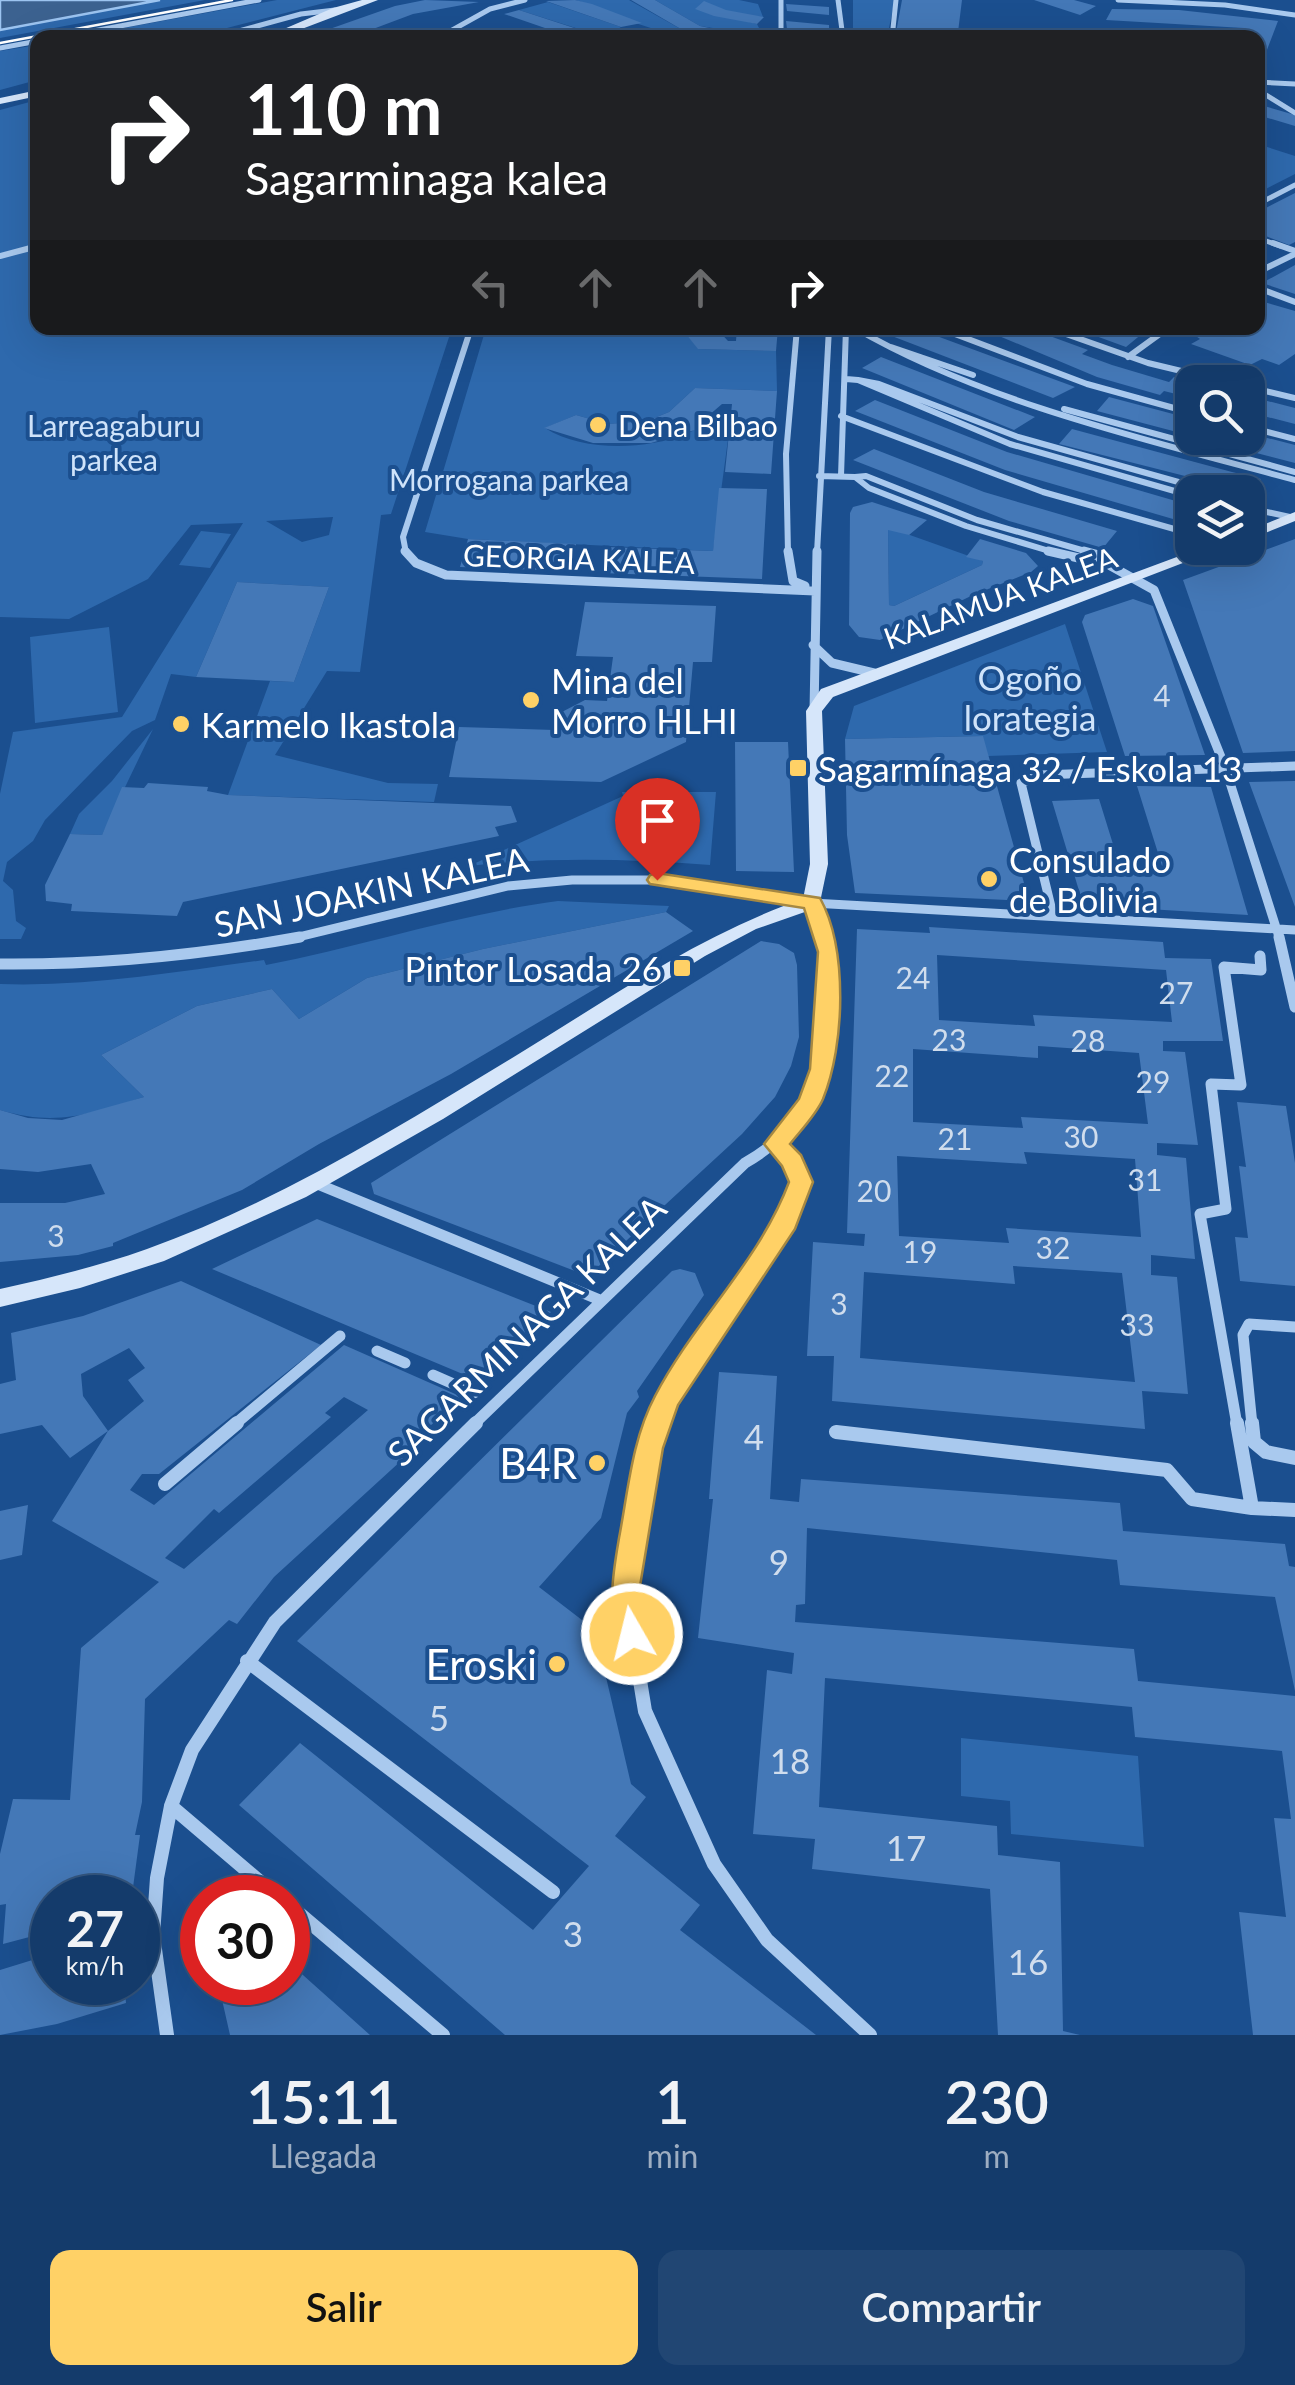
<!DOCTYPE html>
<html lang="es">
<head>
<meta charset="utf-8">
<style>
  body { margin:0; font-family:Lato,sans-serif; background:#214673; color:#f1f3f6; height:100vh; display:flex; flex-direction:column; font-size:38px; white-space:nowrap }
  * { box-sizing:border-box; margin:0 }
  p { font-size:32px; color:#9dadc1 }
  .icon { flex:none; width:55px; height:55px; fill:none; stroke:currentColor; stroke-width:2; stroke-linecap:round; stroke-linejoin:round }
  .map { position:relative; height:2035px; overflow:hidden }
  .panel { display:flex; flex-direction:column; background:#143b6b; flex:1 }
  .panel>* { flex:none }
  .hud { position:absolute; left:30px; top:30px; width:1235px; height:305px; border-radius:20px; box-shadow:0 10px 40px #0002,0 0 0 2px #33557e; background:#202124; color:#fff; overflow:hidden }
  .tools { position:absolute; left:1175px; top:365px; display:grid; gap:20px }
  .tools a { display:grid; place-items:center; width:90px; height:90px; border-radius:20px; background:#143b6b; box-shadow:0 10px 40px #0002,0 0 0 2px #33557e; font-size:50px }
  .speed { position:absolute; left:30px; top:1875px; display:flex; gap:20px; font-size:50px; font-weight:700; text-align:center }
  .speed>* { display:grid; place-content:center; width:130px; height:130px; border-radius:50%; background:#143b6b; box-shadow:0 10px 40px #0002,0 0 0 2px #33557e; line-height:1 }
  .speed small { font-size:25px; font-weight:400 }
  .speed .limit { border:15px solid #d22; background:#fff; color:#111 }
  .pin { position:absolute; display:grid; place-items:center; width:85px; height:85px; color:#fff; margin:-102px -42px; border-radius:50% 50% 50% 0; rotate:-45deg; box-shadow:0 0 10px #0007 }
  .pin .icon { rotate:45deg }
  .me { position:absolute; width:110px; margin:-55px; rotate:352deg; stroke-linejoin:round; filter:drop-shadow(0 0 8px #0008) }
  .turn { display:flex; align-items:center; gap:35px; height:210px; padding:0 50px; font-size:45px }
  .turn .icon { width:130px; height:130px; stroke-width:2.5 }
  .turn b { display:block; font-size:70px; line-height:85px }
  .lanes { display:flex; align-items:center; height:95px; padding:0 50px; background:#0003; justify-content:center; gap:50px; direction:ltr }
  .lanes .off { opacity:.35 }
  .eta { display:flex; justify-content:space-evenly; align-items:center; height:170px; text-align:center }
  .eta b { font-size:60px; font-weight:600; line-height:70px }
  .action { display:flex; gap:20px; margin-top:auto; padding:20px 50px }
  .action a { flex:1; height:115px; border-radius:20px; background:#ffd166; color:#111; font-size:40px; font-weight:600; line-height:115px; text-align:center }
  .action a+a { background:#214673; color:#f1f3f6 }
  .map>svg:first-child { display:block }
  .green { fill:#2e69ad; fill-rule:evenodd }
  .water { fill:#3c6290; stroke:#9cc4f0; stroke-width:2.5 }
  .building { fill:#4478b7; fill-rule:evenodd }
  .lines { fill:none; stroke-linecap:round; stroke-linejoin:round }
  .street-far4 { stroke:#a9c9ee; stroke-width:5 }
  .street-far3 { stroke:#a9c9ee; stroke-width:6 }
  .street-far2 { stroke:#a9c9ee; stroke-width:9 }
  .street-far1 { stroke:#a9c9ee; stroke-width:11 }
  .street { stroke:#a9c9ee; stroke-width:14 }
  .secondary { fill:#d6e6fa; fill-rule:evenodd }
  .tram { stroke:#fff; stroke-width:2.5 }
  .route { fill:#ffd166; stroke:#a68842; stroke-width:2.5 }
  .poi-dot { fill:#ffd166; stroke:#1b4f8f; stroke-width:4 }
  .labels { text-anchor:middle; dominant-baseline:central; stroke-width:8; stroke-linejoin:round; paint-order:stroke }
  .far-park-label { font-size:30px; fill:#cfe3fa; stroke:#1b4f8f }
  .far-poi-label { font-size:30px; fill:#fff; stroke:#1b4f8f; text-anchor:start }
  .far-street-label { font-size:30px; fill:#fff; stroke:#1b4f8f }
  .number-label { font-size:30px; fill:#d0dded }
  .park-label { font-size:35px; fill:#cfe3fa; stroke:#1b4f8f }
  .poi-label { font-size:35px; fill:#fff; stroke:#1b4f8f; text-anchor:start }
  .street-label { font-size:35px; fill:#fff; stroke:#1b4f8f }
  .near-number-label { font-size:35px; fill:#d0dded }
  .near-poi-label { font-size:42px; fill:#fff; stroke:#1b4f8f; text-anchor:end }
</style>
</head>
<body>
<div class="map">
<svg width="1295" height="2035" viewBox="0 0 1295 2035">
  <rect width="100%" height="100%" fill="#1b4f8f"/>
  <path class="green" d="M160 0H205L0 38V30Z
    M277 0H336L192 37H75Z
    M575 0H629L686 32C660 39 603 7 575 0Z
    M655 0H739L758 4 763 17 696 9 757 24 763 36 700 26Z
    M853 0H895L887 37 853 36Z
    M548 2 621 27 604 37 519 10Z
    M37 45V80L0 90V51Z
    M37 100 38 328H452L391 514 381 515 360 672 327 671 275 755 388 783 438 784 434 802 228 795 270 681 294 682 329 587 237 582 196 677 171 674 155 720 132 731 45 820 33 841 7 862 3 881 13 890 16 921 26 928 21 939H0V794L13 732 122 717 243 523 191 525 148 579 69 619 0 617V110ZM333 517 329 535 302 542 266 521Z
    M1258 144 1295 156V174L1258 193Z
    M486 328H681L699 349 776 351 777 391 695 388 669 412 647 421 608 424 576 415 545 428C583 452 645 450 686 434 703 427 712 417 731 417L713 551 468 539 425 532Z
    M893 529 983 561 982 565 894 606 889 605 888 530Z
    M201 531 231 534 210 568 179 565Z
    M1065 624 1107 752 988 756 982 736 845 739 854 706Z
    M109 627 118 712 35 723 30 637Z
    M153 729 102 835 70 834 79 814 112 781Z
    M622 792H716L710 865C628 859 550 857 469 866L623 796Z
    M558 901 669 906 666 912 483 949 367 978 299 1019 272 989 197 1006 101 1055 144 1097C89 1114 57 1127 0 1110V984C88 987 176 972 264 960L266 965C364 946 459 914 558 901Z
    M961 1738 1138 1756 1144 1847 1011 1834 1010 1801 961 1796Z"/>
  <path class="water" d="M0 0H160L0 30Z"/>
  <path class="building" d="M425 0 479 2 413 14 349 38H304L395 6Z
    M575 0 592 4 642 23 621 27 546 1Z
    M631 0H655L700 26 757 38H720L686 32Z
    M902 0H962L958 32 979 38H895Z
    M1034 0H1074L1096 6 1080 15Z
    M704 1 726 10 764 17 757 24 714 16 695 9Z
    M786 4 829 7V15L787 11Z
    M1112 9 1179 10 1278 21 1265 55 1258 54V38H1242L1244 28 1106 20Z
    M519 10 602 37V38H574L504 14Z
    M786 21 829 25V33L787 29Z
    M1125 28 1172 31 1170 38H1055L1049 32Z
    M1258 99 1267 101 1261 105 1295 115V126L1258 115Z
    M1295 193V242L1289 245 1258 233V212Z
    M1295 265V294L1262 283Z
    M1264 302 1295 311V354L1279 365 1262 359 1250 365 1191 344 1200 339 1189 331 1195 328H1258V304Z
    M681 328H716L728 341H736L737 328H778L776 351 698 349Z
    M871 328H915L1075 387 1053 398Z
    M980 328H1028L1088 350 1082 354 1112 365 1169 382 1174 377 1192 382V398L1164 391 1160 395 1097 377Z
    M1074 328H1149L1126 347Z
    M881 357 1035 417 1014 430 862 368Z
    M695 388 777 391 771 474 725 472 732 404H722L708 416 716 417 695 430 651 443H593L544 428 576 415 608 424 647 421 669 412Z
    M1248 396 1295 408V424L1248 412Z
    M1109 397 1192 419V436L1097 411Z
    M875 400 1007 452 1186 504 1173 519 1005 470 855 411Z
    M1072 429 1232 472 1261 479 1248 497V492L1059 444Z
    M1248 433 1295 445V463L1202 439 1248 438Z
    M874 449 984 492 1117 531 1103 548 1009 521 853 460Z
    M719 488 767 489 762 579 602 573 606 547 713 551Z
    M872 502 927 520 909 535 888 530 889 605 894 606 982 565 983 561 966 557 980 539 1026 553 1038 566 1031 572 973 595 880 640 859 637 849 625 850 513 853 507Z
    M468 539 576 544 571 571 460 567Z
    M1295 539V751L1243 753 1183 580Z
    M237 582 329 587 294 682 196 677Z
    M1133 599 1153 606 1205 755 1125 756 1082 622 1085 615Z
    M585 602 716 606 712 662H693L686 742 601 782 449 777 459 727 554 730 556 715 585 700 607 701 613 657 576 656Z
    M983 736 1029 901 855 893 847 835 845 739Z
    M735 742H788L794 872 736 871Z
    M1295 781V907L1249 782Z
    M148 783 208 787 207 791 228 795 511 806 517 822 495 827 499 836 183 902 177 916 71 911 72 904 46 901 45 885 70 834 102 835 122 787 144 788Z
    M1137 786 1211 787 1248 915 1114 907 1080 894 1052 801 1099 799 1121 870 1163 869Z
    M666 912 693 931 451 1074 319 1144 242 1190 113 1243V1246L78 1255 0 1262V1203H65L105 1194 91 1164 38 1172 0 1169V1110L28 1118 62 1120 144 1097 101 1055 197 1006 272 989 299 1019 367 978 483 949Z
    M929 927 1163 942 1165 958 1211 959 1223 1041H1163V1051L1185 1052 1198 1145 1157 1143V1155L1186 1158 1195 1259 1151 1255V1275L1177 1277 1188 1394 1142 1391 1145 1429 832 1401 834 1356H807L813 1242 864 1246 865 1234 847 1233 857 929 930 933ZM937 955 1166 970 1172 1022 1033 1015 1035 1026 939 1020ZM1038 1046 1139 1053 1148 1124 1021 1117 1023 1128 913 1122V1049L1038 1058ZM1024 1152 1135 1159 1141 1237 1006 1228 1009 1243 899 1236 897 1156 1027 1164ZM1013 1266 1122 1273 1135 1382 860 1358 864 1272 1015 1284Z
    M761 941 779 944 794 953 797 965 799 1037 791 1066 775 1097 742 1134 588 1276 374 1194 371 1183Z
    M1237 1102 1286 1106 1295 1163V1286L1240 1281 1235 1237 1248 1238 1239 1166 1246 1167Z
    M317 1219 551 1312 477 1380 212 1269Z
    M680 1269 695 1273 704 1295 637 1391 639 1397 627 1413 601 1518 539 1587 595 1630 631 1784 646 1797 615 1836 700 1905 680 1930 816 2035H505L239 1805 300 1743 533 1930 589 1866 297 1641 672 1271Z
    M181 1281 321 1345 159 1474H142L130 1490 154 1505 344 1345 462 1397 398 1455 403 1459 274 1577 237 1624 229 1620 145 1699 142 1802 135 1835H140L132 1895 52 1898V1931L3 1944 6 1904 0 1905V1854L13 1799 70 1800 81 1648 159 1582 52 1521 108 1431 144 1401 128 1380 145 1368 129 1348 81 1374 83 1396 108 1431 70 1458 42 1425 0 1434V1384L16 1380 11 1333 83 1316ZM344 1397 368 1410 184 1569 165 1558 214 1509 219 1513 331 1417 325 1413Z
    M719 1372 777 1376 770 1499 799 1502 801 1479 1120 1503 1123 1531 1285 1544 1289 1566 1295 1567V1691L1275 1597 1120 1585 1117 1560 807 1528 805 1604 796 1605 795 1622 1134 1649 1138 1681 1295 1696V2035H1253L1239 1912 1286 1917 1274 1818 1291 1819 1282 1751 1135 1737 1132 1707 825 1678 819 1807 997 1826 998 1855 1060 1862 1063 2031 1080 2035H998L990 1889 812 1869 815 1839 753 1834 767 1670 792 1674 794 1653 698 1638 713 1499H709Z
    M28 1505 22 1555 0 1560V1511Z
    M52 1954V1982H124L126 2003 57 2024 0 2035V1970Z
    M288 1962 294 1967 370 2035H230L218 1982H288Z"/>
  <g class="lines">
    <path class="street-far4" d="M781 0V38
      M838 0 843 38
      M1118 0 1225 5 1295 15
      M56 38 259 0
      M213 38 301 14 335 10
      M438 38 490 9 525 0
      M892 38 896 0
      M0 48 38 41
      M1258 82 1295 84
      M1258 90 1295 113
      M1258 204 1295 185
      M1258 238 1280 246"/>
    <path class="street-far3" d="M1273 243 1295 251
      M0 256 38 246
      M1258 272 1295 254
      M1258 288 1295 302
      M855 328C984 403 1151 441 1295 480
      M939 328 1087 384 1192 413
      M1049 328 1148 363 1227 382
      M891 347 973 375
      M1128 357 1168 328
      M846 379 858 380 1010 444 1192 496
      M858 380 879 384 1018 437 1214 492
      M1248 387 1295 398
      M1064 409 1295 472
      M841 416 1043 492 1192 534
      M1248 427 1295 439
      M819 476 855 477 869 488 966 526 1056 553
      M841 476 846 328
      M855 477 866 476 977 520 1092 553
      M1248 508 1295 518
      M406 553 403 537 471 328
      M788 553 786 454 797 328
      M817 553 829 328"/>
    <path class="street-far2" d="M405 551 416 563 446 575 815 591
      M788 551 793 581 805 586
      M1048 551 1109 565 1154 590 1225 767 1280 940
      M1084 551 1099 555 1108 564
      M813 645 832 663 874 673
      M814 711 817 551
      M812 903 824 940
      M1053 915 1021 783 1040 775 1295 766
      M286 940 508 886 572 880H657L812 903 1295 930"/>
    <path class="street-far1" d="M1279 937 1295 1007
      M0 964C102 965 200 955 300 937
      M315 1183 600 1300
      M377 1351 405 1363
      M433 1375 474 1393
      M234 1425 340 1336
      M473 1425 745 1163C835 1111 823 1044 828 952L823 937
      M657 1425 666 1401 768 1252 786 1222 801 1181 793 1161 776 1145
      M1237 1425 1200 1214 1226 1209 1211 1084 1241 1085 1224 967 1261 970 1260 956
      M1252 1425 1243 1335 1249 1324 1295 1327"/>
    <path class="street" d="M658 1423 649 1448 626 1596 645 1711 714 1864 767 1940 870 2035
      M1237 1423 1252 1508 1295 1510
      M1252 1423 1254 1442 1266 1452 1295 1458
      M836 1432 1167 1470 1192 1499 1252 1508
      M165 1484 237 1423
      M247 1661 553 1892
      M171 1806 279 1898
      M288 1904 443 2035
      M167 2035 153 1935 157 1878 171 1806 192 1750 275 1622 476 1423"/>
    <path class="secondary" d="M362 0H378L278 38H263L333 8Z
      M38 90V96L0 104V98Z
      M1295 512V521L1248 540V531Z
      M1201 548H1222L833 697 822 711 828 864 819 907 756 929 705 956 443 1119 306 1197 164 1261 80 1288 0 1307V1289C50 1278 99 1266 147 1249 278 1202 398 1127 517 1055 611 998 698 935 803 899L810 864 806 711 821 689Z"/>
    <path class="tram" d="M0 43 232 0"/>
  </g>
  <path class="route" d="M657 873 820 898C848 949 845 1045 823 1099 816 1115 801 1130 790 1144L801 1155 813 1182 795 1229 678 1405 663 1448 640 1586 647 1634 643 1644 632 1648 622 1644C606 1610 613 1573 619 1538 628 1491 632 1439 655 1396 694 1321 759 1262 789 1182L782 1166 764 1144 799 1099 810 1069 818 952 804 908 650 884 647 880 650 875Z"/>
  <g class="poi-dot">
    <circle cx="598" cy="425" r="10"/>
    <circle cx="531" cy="700" r="10"/>
    <circle cx="181" cy="724" r="10"/>
    <rect x="788" y="758" width="20" height="20" rx="5"/>
    <circle cx="989" cy="879" r="10"/>
    <rect x="672" y="958" width="20" height="20" rx="5"/>
    <circle cx="597" cy="1463" r="10"/>
    <circle cx="557" cy="1664" r="10"/>
  </g>
  <g class="labels">
    <g class="far-park-label">
      <text x="114" y="425">Larreagaburu<tspan x="114" dy="34">parkea</tspan></text>
      <text x="509" y="479">Morrogana parkea</text>
    </g>
    <g class="far-poi-label">
      <text x="618" y="425">Dena Bilbao</text>
    </g>
    <g class="far-street-label">
      <text transform="translate(579 558) rotate(2)">GEORGIA KALEA</text>
      <text transform="translate(1000 597) rotate(-20)">KALAMUA KALEA</text>
    </g>
    <g class="number-label">
      <text x="1162" y="695">4</text>
      <text x="913" y="977">24</text>
      <text x="1176" y="992">27</text>
      <text x="949" y="1039">23</text>
      <text x="1088" y="1040">28</text>
      <text x="892" y="1075">22</text>
      <text x="1153" y="1081">29</text>
      <text x="1081" y="1136">30</text>
      <text x="955" y="1138">21</text>
      <text x="1145" y="1179">31</text>
      <text x="874" y="1190">20</text>
      <text x="56" y="1235">3</text>
      <text x="1053" y="1247">32</text>
      <text x="920" y="1251">19</text>
      <text x="839" y="1303">3</text>
      <text x="1137" y="1324">33</text>
    </g>
    <g class="park-label">
      <text x="1030" y="677">Ogoño<tspan x="1030" dy="40">lorategia</tspan></text>
    </g>
    <g class="poi-label">
      <text x="551" y="680">Mina del<tspan x="551" dy="40">Morro HLHI</tspan></text>
      <text x="201" y="724">Karmelo Ikastola</text>
      <text x="818" y="768">Sagarmínaga 32 / Eskola 13</text>
      <text x="1009" y="859">Consulado<tspan x="1009" dy="40">de Bolivia</tspan></text>
      <text x="662" y="968" text-anchor="end">Pintor Losada 26</text>
    </g>
    <g class="street-label">
      <text transform="translate(371 891) rotate(-12)">SAN JOAKIN KALEA</text>
      <text transform="translate(526 1330) rotate(-44)">SAGARMINAGA KALEA</text>
    </g>
    <g class="near-number-label">
      <text x="754" y="1436">4</text>
      <text x="779" y="1561">9</text>
      <text x="439" y="1717">5</text>
      <text x="790" y="1760">18</text>
      <text x="906" y="1847">17</text>
      <text x="573" y="1933">3</text>
      <text x="1028" y="1961">16</text>
    </g>
    <g class="near-poi-label">
      <text x="577" y="1463">B4R</text>
      <text x="537" y="1664">Eroski</text>
    </g>
  </g>
</svg>
<div class="tools">
<a><svg class="icon" aria-label="search" viewBox="0 0 24 24"><circle cx="10" cy="10" r="6"/><path d="M15 15l6 6"/></svg></a>
<a><svg class="icon" aria-label="layers" viewBox="0 0 24 24"><path d="M12 4l9 5-9 5-9-5zM3 14l9 5 9-5"/></svg></a>
</div>
<div class="speed"><div>27<small>km/h</small></div><div class="limit">30</div></div>
<div class="pin" style="left:657px;top:880px;background:#d93025"><svg class="icon" aria-label="arrive" viewBox="0 0 24 24"><path d="M6 21V4h12l-3 4 3 4H6"/></svg></div>
<svg class="me" style="left:632px;top:1634px" viewBox="-20 -20 40 40"><circle r="17" fill="#ffd166" stroke="#fff" stroke-width="3"/><path d="M0-11L8 9 0 5-8 9z" fill="#fff"/></svg>
<div class="hud">
<div class="turn"><svg class="icon" aria-label="right" viewBox="0 0 24 24"><path d="M7 20v-9h11M14 6l5 5-5 5"/></svg><div><b>110 m</b>Sagarminaga kalea</div></div>
<div class="lanes"><svg class="icon off" aria-label="left" viewBox="0 0 24 24"><path d="M17 20v-9H6M10 6l-5 5 5 5"/></svg><svg class="icon off" aria-label="ahead" viewBox="0 0 24 24"><path d="M12 20V5M6 11l6-6 6 6"/></svg><svg class="icon off" aria-label="ahead" viewBox="0 0 24 24"><path d="M12 20V5M6 11l6-6 6 6"/></svg><svg class="icon" aria-label="right" viewBox="0 0 24 24"><path d="M7 20v-9h11M14 6l5 5-5 5"/></svg></div>
</div>
</div>
<section class="panel">
<div class="eta">
<div><b>15:11</b><p>Llegada</p></div>
<div><b>1</b><p>min</p></div>
<div><b>230</b><p>m</p></div>
</div>
<div class="action"><a>Salir</a><a>Compartir</a></div>
</section>
</body>
</html>
